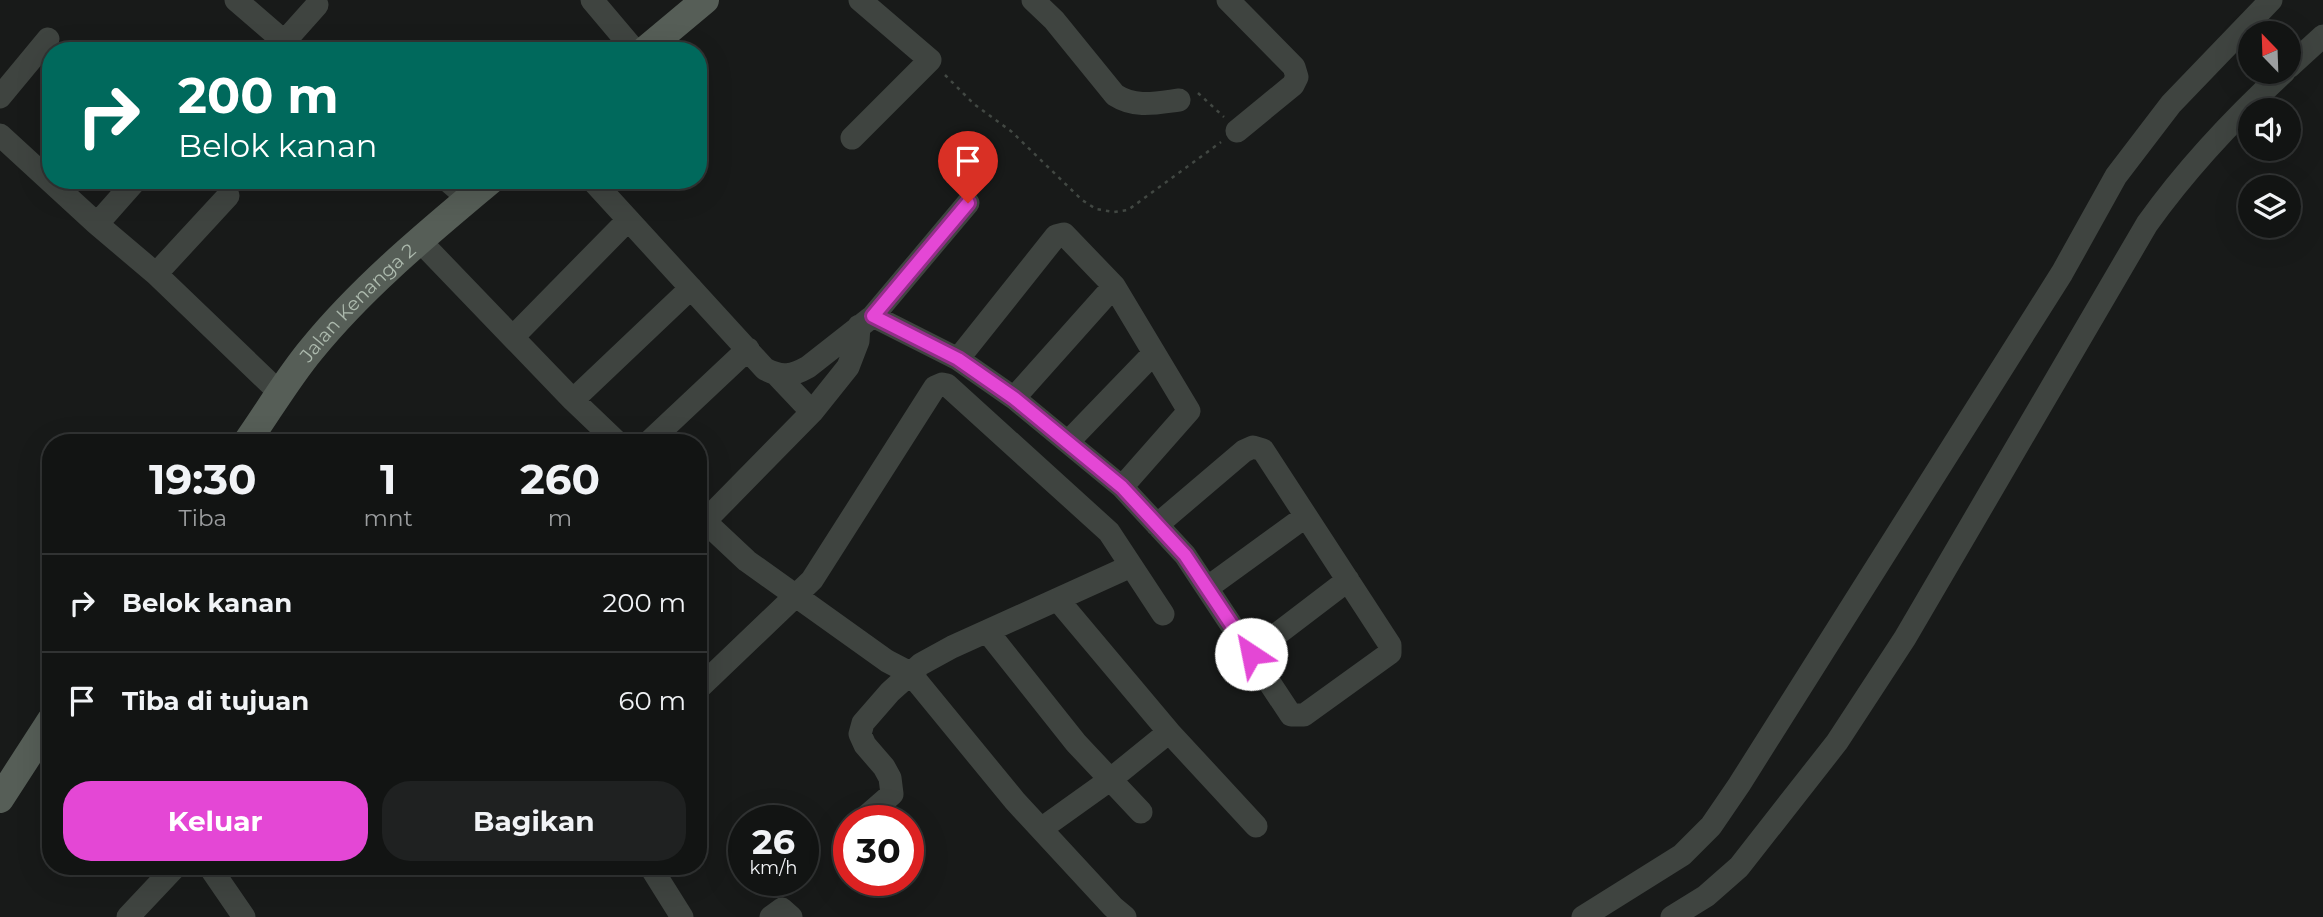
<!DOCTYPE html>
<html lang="id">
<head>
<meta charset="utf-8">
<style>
  body { margin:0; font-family:Montserrat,sans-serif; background:#1f2121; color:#f1f3f6; height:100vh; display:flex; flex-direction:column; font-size:26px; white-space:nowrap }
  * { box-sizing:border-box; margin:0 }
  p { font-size:23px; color:#9c9ea0 }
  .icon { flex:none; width:38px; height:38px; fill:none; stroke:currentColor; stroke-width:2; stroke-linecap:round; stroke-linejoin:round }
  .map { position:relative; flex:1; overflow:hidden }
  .details { position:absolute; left:42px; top:434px; width:665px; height:441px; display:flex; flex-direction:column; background:#121413; border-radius:28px; box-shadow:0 7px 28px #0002,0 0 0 2px #313333 }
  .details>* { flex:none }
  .top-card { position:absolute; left:42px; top:42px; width:665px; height:147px; border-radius:28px; box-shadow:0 7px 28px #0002,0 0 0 2px #313333; background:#00695c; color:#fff; overflow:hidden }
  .needle { width:46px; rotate:337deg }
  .fabs { position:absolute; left:2238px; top:21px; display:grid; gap:14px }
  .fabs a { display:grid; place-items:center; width:63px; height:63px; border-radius:50%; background:#121413; box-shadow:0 7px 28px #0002,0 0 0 2px #313333; font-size:35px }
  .speed { position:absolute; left:728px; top:805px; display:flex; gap:14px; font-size:35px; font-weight:700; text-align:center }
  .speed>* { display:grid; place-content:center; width:91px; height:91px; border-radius:50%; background:#121413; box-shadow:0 7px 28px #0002,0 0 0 2px #313333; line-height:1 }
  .speed small { font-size:18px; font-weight:400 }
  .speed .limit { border:10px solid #d22; background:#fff; color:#111 }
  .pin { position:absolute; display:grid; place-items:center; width:60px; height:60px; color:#fff; margin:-72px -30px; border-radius:50% 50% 50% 0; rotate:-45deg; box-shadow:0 0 7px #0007 }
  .pin .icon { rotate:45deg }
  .me { position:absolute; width:77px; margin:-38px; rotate:326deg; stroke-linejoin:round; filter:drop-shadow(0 0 5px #0008) }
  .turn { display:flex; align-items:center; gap:24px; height:147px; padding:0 21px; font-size:32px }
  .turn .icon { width:91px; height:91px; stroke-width:2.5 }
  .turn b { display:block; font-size:49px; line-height:60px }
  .eta { display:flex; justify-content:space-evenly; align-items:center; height:119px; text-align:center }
  .eta b { font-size:42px; font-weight:700; line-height:49px }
  .cta { display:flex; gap:14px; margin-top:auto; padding:14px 21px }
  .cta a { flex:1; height:80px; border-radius:28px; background:#e447d5; color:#fff; font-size:28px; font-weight:700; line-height:80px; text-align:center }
  .cta a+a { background:#1f2121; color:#f1f3f6 }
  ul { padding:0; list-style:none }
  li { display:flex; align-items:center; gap:21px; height:98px; padding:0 21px; border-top:2px solid #313333 }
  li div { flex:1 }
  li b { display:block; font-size:26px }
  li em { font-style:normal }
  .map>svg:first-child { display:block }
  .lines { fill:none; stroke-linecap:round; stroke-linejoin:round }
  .path { stroke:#424843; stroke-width:2.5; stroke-dasharray:3.5 5; stroke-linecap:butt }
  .minor { stroke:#3f4440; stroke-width:23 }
  .major { stroke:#565e57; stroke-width:28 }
  .route-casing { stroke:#942e8a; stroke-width:18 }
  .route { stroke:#e447d5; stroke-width:12 }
  .labels { text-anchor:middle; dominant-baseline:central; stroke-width:7; stroke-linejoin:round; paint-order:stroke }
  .street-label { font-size:19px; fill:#acb9ad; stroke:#131514 }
</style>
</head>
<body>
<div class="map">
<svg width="2323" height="917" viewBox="0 0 2323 917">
  <rect width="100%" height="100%" fill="#181a19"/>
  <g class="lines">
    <path class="path" d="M945 75 974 104 1012 132 1082 200 1096 209 1114 212 1128 210 1221 142
      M1198 93 1224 117"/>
    <path class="minor" d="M236 0 295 51
      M592 0 635 51
      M1033 0 1054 20 1115 95C1135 108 1156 103 1179 100
      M1228 0 1294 67 1297 77 1293 85 1237 131
      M272 51 284 42 317 5
      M2289 67 2323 36
      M0 97 48 39
      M0 135 97 224
      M852 138 930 60 860 0
      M136 180 97 224 156 274 281 394
      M447 180 469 199
      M592 180 765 369C782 378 792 376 808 367L873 316 958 359 1014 398 1122 487 1189 411 1114 286 1064 234 1056 236 958 359
      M419 240 573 400 618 443
      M156 274 228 196
      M873 316 968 203
      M513 337 628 220
      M777 375 812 412
      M1014 398 1114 286
      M573 400 691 288
      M1068 442 1153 354
      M648 443 748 349
      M1122 487 1185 555 1291 715H1304L1390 653V645L1263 450 1253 447 1244 451 1157 525
      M698 515 747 561 887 661 910 673 1015 801 1113 907 1125 917
      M705 521 812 412 848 367 858 341 859 326
      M1207 588 1306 516
      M987 631 1076 743 1141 812
      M1251 654 1348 580
      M698 689 812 580 935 387 942 384 947 385 1109 532 1163 614
      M1169 732 1256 826
      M861 821 892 794 890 778 884 767 865 745 860 734 863 723 890 692 921 664 952 647 1131 566
      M1041 829 1111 779 1169 732 1058 600
      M209 866 244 917
      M650 866 682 917
      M128 917 176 866
      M771 917 782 909 791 917
      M1583 917 1682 855 1711 826 1739 785 2062 273 2116 176 2171 104 2271 0
      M1672 917 1706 896 1739 867 1837 742 1905 638 2147 224C2187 168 2233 119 2284 72"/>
    <g class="major">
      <path d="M644 51 705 0"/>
      <path id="s1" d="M246 443C268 412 287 379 311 350 363 286 428 233 491 180"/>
      <path d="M0 799 51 720"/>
    </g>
  </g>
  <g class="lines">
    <g class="route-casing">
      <path id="route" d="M968 203 873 316 958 359 1014 398 1122 487 1185 555 1251 654"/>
    </g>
    <use href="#route" class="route"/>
  </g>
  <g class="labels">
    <g class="street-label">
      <text stroke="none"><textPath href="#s1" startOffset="180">Jalan Kenanga 2</textPath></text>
    </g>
  </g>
</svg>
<div class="fabs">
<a><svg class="needle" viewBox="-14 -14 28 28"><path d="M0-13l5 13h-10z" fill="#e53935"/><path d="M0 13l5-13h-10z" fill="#9c9ea0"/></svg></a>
<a><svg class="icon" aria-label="sound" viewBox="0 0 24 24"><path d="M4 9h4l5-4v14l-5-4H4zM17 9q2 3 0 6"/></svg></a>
<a><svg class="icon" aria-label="layers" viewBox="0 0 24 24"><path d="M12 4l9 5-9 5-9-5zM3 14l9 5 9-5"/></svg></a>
</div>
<div class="speed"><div>26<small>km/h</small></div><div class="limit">30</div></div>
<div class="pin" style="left:968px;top:203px;background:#d93025"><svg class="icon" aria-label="arrive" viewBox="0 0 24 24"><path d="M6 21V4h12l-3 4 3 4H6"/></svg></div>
<svg class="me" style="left:1251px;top:654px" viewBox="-20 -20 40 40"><circle r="19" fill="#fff"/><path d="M0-13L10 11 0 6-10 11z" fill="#e447d5"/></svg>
<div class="top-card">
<div class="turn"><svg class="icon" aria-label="right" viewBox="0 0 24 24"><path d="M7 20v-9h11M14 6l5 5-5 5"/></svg><div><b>200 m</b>Belok kanan</div></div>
</div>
<section class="details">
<div class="eta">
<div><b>19:30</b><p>Tiba</p></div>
<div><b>1</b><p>mnt</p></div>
<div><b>260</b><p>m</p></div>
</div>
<ul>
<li><svg class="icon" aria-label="right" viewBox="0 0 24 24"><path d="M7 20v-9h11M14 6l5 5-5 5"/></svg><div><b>Belok kanan</b></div><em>200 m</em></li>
<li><svg class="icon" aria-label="arrive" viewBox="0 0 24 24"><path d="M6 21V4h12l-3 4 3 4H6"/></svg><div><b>Tiba di tujuan</b></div><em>60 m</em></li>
</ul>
<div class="cta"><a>Keluar</a><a>Bagikan</a></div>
</section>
</div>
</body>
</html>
